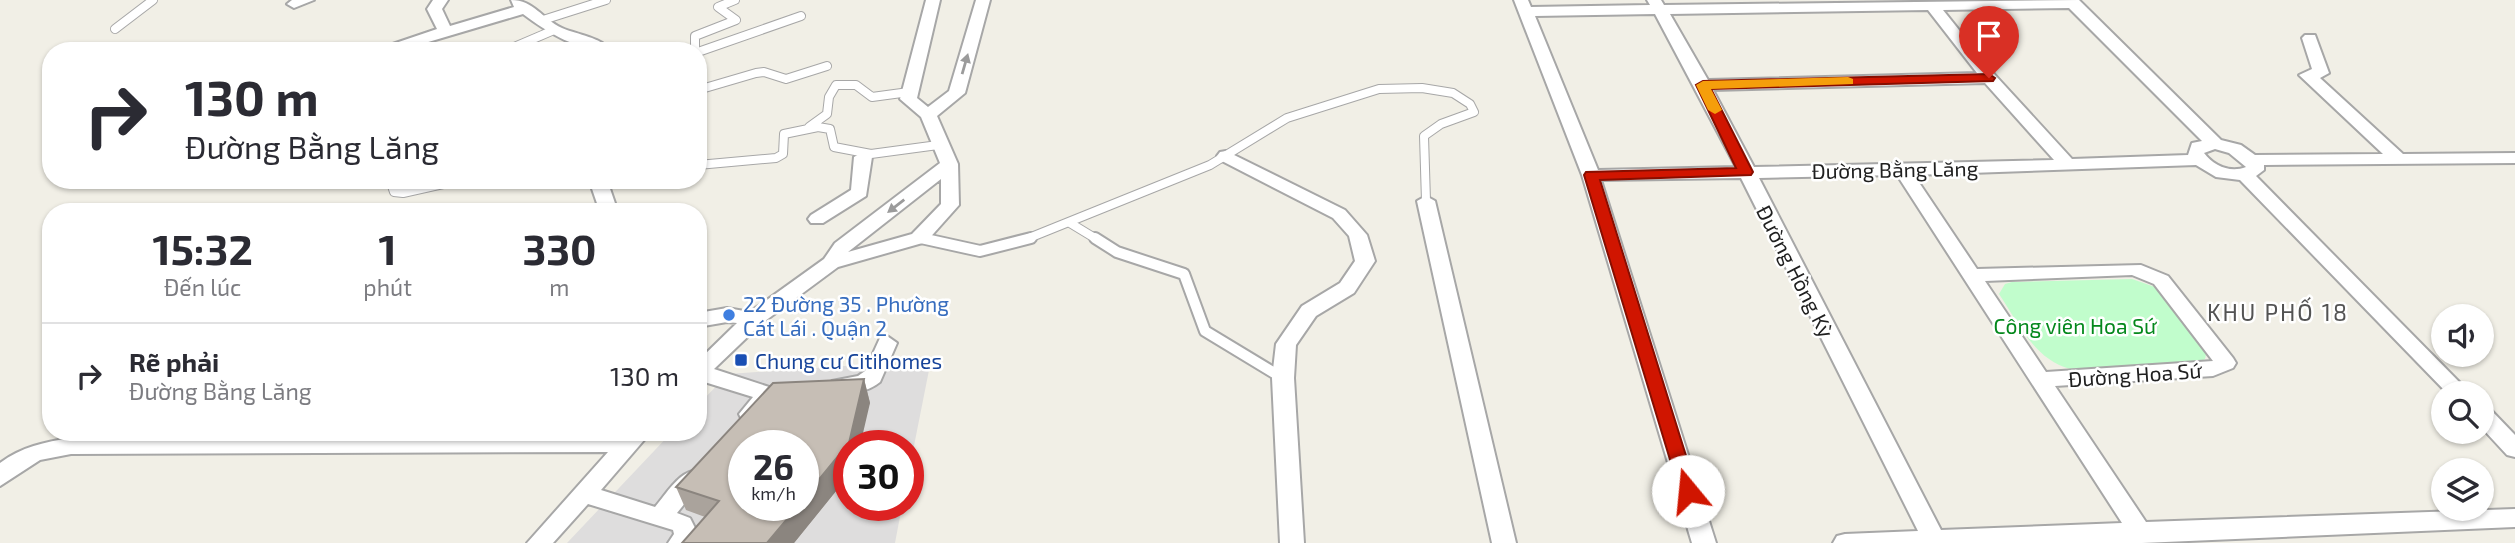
<!DOCTYPE html>
<html lang="vi">
<head>
<meta charset="utf-8">
<style>
  body { margin:0; font-family:"Exo 2",sans-serif; background:#f7f7f7; color:#2b2b33; height:100vh; display:flex; flex-direction:column; font-size:26px; white-space:nowrap }
  * { box-sizing:border-box; margin:0 }
  p { font-size:23px; color:#7c7c81 }
  .icon { flex:none; width:38px; height:38px; fill:none; stroke:currentColor; stroke-width:2; stroke-linecap:round; stroke-linejoin:round }
  .map { position:relative; flex:1; overflow:hidden }
  .drawer { position:absolute; left:42px; top:203px; width:665px; height:238px; display:flex; flex-direction:column; background:#fff; border-radius:28px; box-shadow:0 2px 5px #0004 }
  .drawer>* { flex:none }
  .banner { position:absolute; left:42px; top:42px; width:665px; height:147px; border-radius:28px; box-shadow:0 2px 5px #0004; background:#fff; color:#2b2b33; overflow:hidden }
  .controls { position:absolute; left:2431px; top:304px; display:grid; gap:14px }
  .controls a { display:grid; place-items:center; width:63px; height:63px; border-radius:50%; background:#fff; box-shadow:0 2px 5px #0004; font-size:35px }
  .speed { position:absolute; left:728px; top:430px; display:flex; gap:14px; font-size:35px; font-weight:700; text-align:center }
  .speed>* { display:grid; place-content:center; width:91px; height:91px; border-radius:50%; background:#fff; box-shadow:0 2px 5px #0004; line-height:1 }
  .speed small { font-size:18px; font-weight:400 }
  .speed .limit { border:10px solid #d22; background:#fff; color:#111 }
  .pin { position:absolute; display:grid; place-items:center; width:60px; height:60px; color:#fff; margin:-72px -30px; border-radius:50% 50% 50% 0; rotate:-45deg; box-shadow:0 0 7px #0007 }
  .pin .icon { rotate:45deg }
  .me { position:absolute; width:77px; margin:-38px; rotate:343deg; stroke-linejoin:round; filter:drop-shadow(0 0 5px #0008) }
  .turn { display:flex; align-items:center; gap:24px; height:147px; padding:0 28px; font-size:32px }
  .turn .icon { width:91px; height:91px; stroke-width:2.5 }
  .turn b { display:block; font-size:49px; line-height:60px }
  .eta { display:flex; justify-content:space-evenly; align-items:center; height:119px; text-align:center }
  .eta b { font-size:42px; font-weight:700; line-height:49px }
  ul { padding:0; list-style:none }
  li { display:flex; align-items:center; gap:21px; height:105px; padding:0 28px; border-top:2px solid #e1e1e2 }
  li div { flex:1 }
  li b { display:block; font-size:26px }
  li em { font-style:normal }
  .map>svg:first-child { display:block }
  .residential { fill:#dedddd; fill-rule:evenodd }
  .park { fill:#c1fdcc }
  .lines { fill:none; stroke-linecap:round; stroke-linejoin:round }
  .service-far1-casing { stroke:#a7a7a7; stroke-width:10 }
  .service-casing { stroke:#a7a7a7; stroke-width:14 }
  .minor-casing { stroke:#a7a7a7; stroke-width:4 }
  .service-far1 { stroke:#fff; stroke-width:8 }
  .service { stroke:#fff; stroke-width:10 }
  .minor { fill:#fff; fill-rule:evenodd }
  .wall { fill:#aaa39c }
  .shaded-wall { fill:#8b857f }
  .building { fill:#c6beb5; stroke:#8b857f; stroke-width:2 }
  .oneway { fill:#9b9b9b }
  .route { fill:#d01500; stroke:#870e00; stroke-width:2 }
  .slow { fill:#f59e0b }
  .shop-dot { fill:#3f7fe0; stroke:#fff; stroke-width:2.5 }
  .transit-dot { fill:#1a4fb4; stroke:#fff; stroke-width:2.5 }
  .labels { text-anchor:middle; dominant-baseline:central; stroke-width:5; stroke-linejoin:round; paint-order:stroke }
  .street-label { font-size:21px; fill:#202020; stroke:#fff }
  .shop-label { font-size:21px; fill:#366cbe; stroke:#fff; text-anchor:start }
  .park-label { font-size:21px; fill:#04881c; stroke:#fff }
  .transit-label { font-size:21px; fill:#164399; stroke:#fff; text-anchor:start }
  .neighbourhood-label { font-size:23px; letter-spacing:2px; fill:#535353; stroke:#fff }
</style>
</head>
<body>
<div class="map">
<svg width="2515" height="543" viewBox="0 0 2515 543">
  <rect width="100%" height="100%" fill="#f1efe6"/>
  <path class="residential" d="M931 360 908 476V446H849V506H902L895 543H567L672 432H698V405L728 374ZM744 446H803V506H744Z"/>
  <path class="park" d="M2132 279 2155 287 2207 350 2205 359 2199 362 2070 369C2034 359 2019 324 1999 294L2005 284 2012 282Z"/>
  <g class="lines">
    <g class="service-far1-casing">
      <path id="service-far1" d="M543 20 606 0
        M115 29 153 0
        M505 51 554 30
        M695 51V36L736 20 718 7 735 0
        M698 52 801 16
        M698 90 756 73 764 72 786 79 827 66
        M809 127 827 114 829 97 836 85H856L872 97 909 92
        M698 165 776 158 783 154 784 134 818 127 830 129 834 147 871 154 938 145
        M390 180 394 192 403 193 461 180
        M1070 223 1098 240
        M919 238 929 240
        M1024 240 1210 165 1287 118 1379 89 1422 88 1453 93 1470 104 1474 112 1441 124 1424 136 1426 201"/>
    </g>
    <g class="service-casing">
      <path id="service" d="M921 238 980 251 1031 238
        M1095 238 1117 252 1184 274 1205 331 1281 377"/>
    </g>
    <g class="minor-casing">
      <path id="minor" d="M292 0H314L294 8 287 4Z
        M433 0H448L442 9 450 26 514 7 511 0C534 0 542 19 562 28 578 35 601 37 611 51 578 51 548 33 523 14L398 51H372L437 29 427 9Z
        M926 0H940L917 98 928 107 949 91 976 0H990L965 93 937 116 958 164 959 205 926 242 838 267 761 324 714 369 769 387 775 398 758 420H742L739 414 753 397 698 380V361L737 323 727 322 698 327V313L727 308 750 312 824 259 835 243 940 163 921 117 900 99ZM941 179V204L912 234 848 252Z
        M1514 0H1528L1531 7 1650 5 1647 0H1661L1664 5 2079 0 2221 140 2241 145 2255 155 2383 154 2299 75 2312 69 2302 38 2305 35H2315L2329 73 2320 78 2403 154 2515 153V163L2264 165V170L2256 176 2471 394H2448L2240 180 2216 177 2196 165 1914 175 1977 269 2141 265 2168 276 2233 358 2236 363 2233 368 2213 376 2055 386 2146 522 2515 509V527L2142 543H1833L1837 536 1845 534 1918 531 1741 178 1601 180 1716 543H1692L1582 175ZM2069 8 2202 141 2192 143 2188 155 2072 159 1995 75 1943 10ZM1928 10 1977 73 1708 80 1670 14ZM1655 14 1736 167 1598 170 1535 16ZM1985 83 2054 160 1754 167 1713 90ZM2215 149 2229 153 2246 167C2230 173 2214 166 2204 153ZM1897 175 2122 523 1941 530 1759 178ZM2132 275 2154 284 2213 361 2046 372 1985 281Z
        M1226 151 1345 210 1367 235 1375 261 1354 293 1316 316 1296 345 1294 378 1304 543H1280L1272 378 1276 344 1302 306 1340 283 1355 261 1349 236 1333 218 1220 160 1217 156 1220 152Z
        M863 152 872 157 866 196 823 223H811L808 219 811 215 851 190 854 157Z
        M589 180H607L618 212H600Z
        M1426 196 1435 201 1516 543H1492L1417 201Z
        M887 336 897 343 880 382C868 392 847 396 832 391L828 386 832 381 858 376 865 371 880 338Z
        M2482 407 2490 409 2515 435V457L2507 455 2482 428Z
        M627 432H651L601 490 655 507C667 493 683 465 703 471L706 477 677 513 690 518 699 536 695 543H668L674 534 673 530 588 504 553 543H527L608 452 71 454 40 460 0 486V463C21 447 45 442 71 438L623 436Z"/>
    </g>
    <use href="#service-far1" class="service-far1"/>
    <use href="#service" class="service"/>
    <use href="#minor" class="minor"/>
  </g>
  <path class="wall" d="M864 379 870 403 849 446V475L794 543H682L705 517 686 510 676 487Z"/>
  <path class="shaded-wall" d="M864 379 870 403 860 446H849V475L794 543H767L798 506H803V499Z"/>
  <path class="building" d="M864 379 849 443 803 499V446H744V506H798L767 543H682L719 501 676 487 773 383Z"/>
  <defs><path id="oneway-solid" d="M-6-.8H1V-3.2L6.5 0L1 3.2V.8H-6Z" transform="scale(1.75)"/></defs>
  <g class="oneway">
    <use href="#oneway-solid" transform="translate(965 64) rotate(-74)"/>
    <use href="#oneway-solid" transform="translate(896 206) rotate(142)"/>
  </g>
  <path class="route" d="M1989 74 1995 78 1993 81 1711 89 1753 172 1751 175 1600 180 1697 491 1695 496H1681L1584 175 1586 172 1736 168 1696 85 1703 81Z"/>
  <path class="slow" d="M1848 77 1853 79V84L1711 89 1722 110 1715 114 1708 110 1696 85 1703 81Z"/>
  <circle class="shop-dot" cx="729" cy="315" r="7"/>
  <rect class="transit-dot" x="734" y="353" width="14" height="14" rx="3.5"/>
  <g class="labels">
    <g class="street-label">
      <text transform="translate(1895 169) rotate(-1)">Đường Bằng Lăng</text>
      <text transform="translate(1796 271) rotate(63)">Đường Hồng Kỳ</text>
      <text transform="translate(2135 374) rotate(-4)">Đường Hoa Sứ</text>
    </g>
    <g class="shop-label">
      <text x="743" y="303">22 Đường 35 . Phường<tspan x="743" dy="24">Cát Lái . Quận 2</tspan></text>
    </g>
    <g class="park-label">
      <text x="2075" y="325">Công viên Hoa Sứ</text>
    </g>
    <g class="transit-label">
      <text x="755" y="360">Chung cư Citihomes</text>
    </g>
    <g class="neighbourhood-label">
      <text x="2278" y="312">KHU PHỐ 18</text>
    </g>
  </g>
</svg>
<div class="controls">
<a><svg class="icon" aria-label="sound" viewBox="0 0 24 24"><path d="M4 9h4l5-4v14l-5-4H4zM17 9q2 3 0 6"/></svg></a>
<a><svg class="icon" aria-label="search" viewBox="0 0 24 24"><circle cx="10" cy="10" r="6"/><path d="M15 15l6 6"/></svg></a>
<a><svg class="icon" aria-label="layers" viewBox="0 0 24 24"><path d="M12 4l9 5-9 5-9-5zM3 14l9 5 9-5"/></svg></a>
</div>
<div class="speed"><div>26<small>km/h</small></div><div class="limit">30</div></div>
<div class="pin" style="left:1989px;top:78px;background:#d93025"><svg class="icon" aria-label="arrive" viewBox="0 0 24 24"><path d="M6 21V4h12l-3 4 3 4H6"/></svg></div>
<svg class="me" style="left:1688px;top:491px" viewBox="-20 -20 40 40"><circle r="19" fill="#fff"/><path d="M0-13L10 11 0 6-10 11z" fill="#d01500"/></svg>
<div class="banner">
<div class="turn"><svg class="icon" aria-label="right" viewBox="0 0 24 24"><path d="M7 20v-9h11M14 6l5 5-5 5"/></svg><div><b>130 m</b>Đường Bằng Lăng</div></div>
</div>
<section class="drawer">
<div class="eta">
<div><b>15:32</b><p>Đến lúc</p></div>
<div><b>1</b><p>phút</p></div>
<div><b>330</b><p>m</p></div>
</div>
<ul>
<li><svg class="icon" aria-label="right" viewBox="0 0 24 24"><path d="M7 20v-9h11M14 6l5 5-5 5"/></svg><div><b>Rẽ phải</b><p>Đường Bằng Lăng</p></div><em>130 m</em></li>
</ul>
</section>
</div>
</body>
</html>
